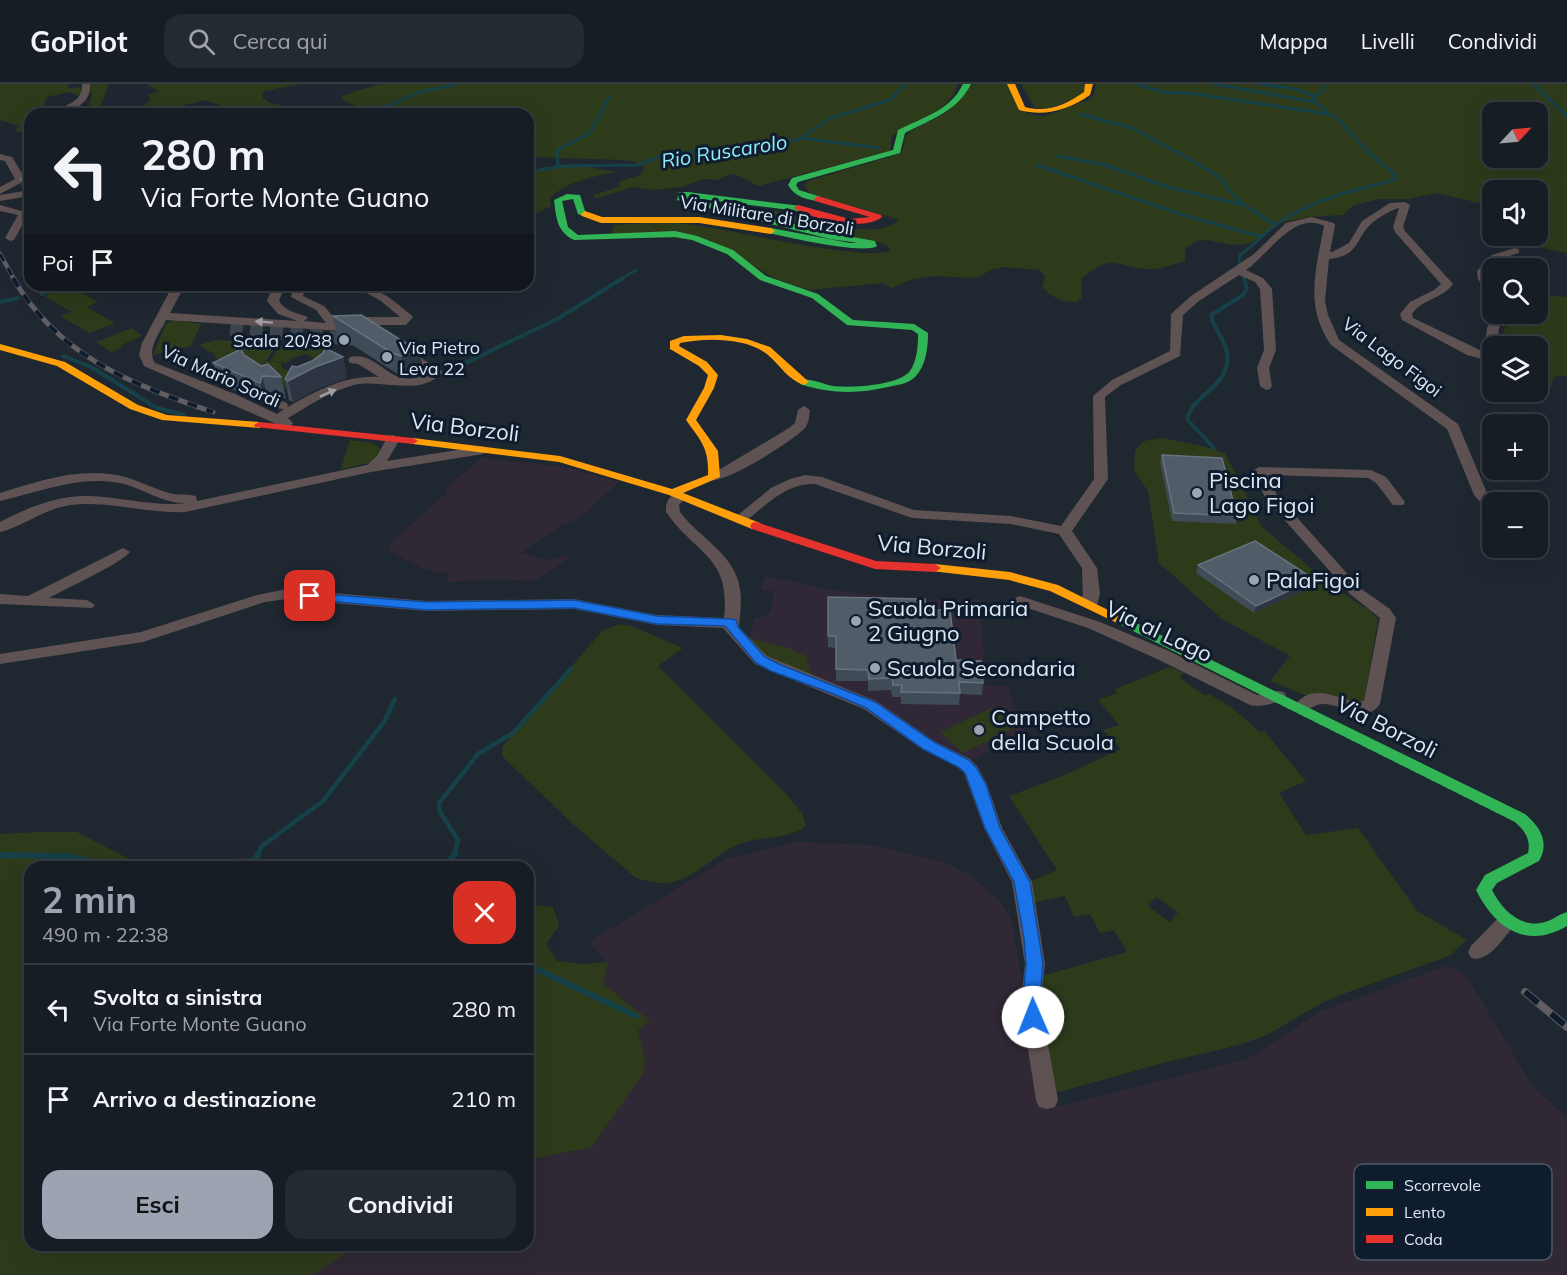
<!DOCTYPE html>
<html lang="it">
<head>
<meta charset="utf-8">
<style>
  body { margin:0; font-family:Mulish,sans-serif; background:#242a32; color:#f1f3f6; height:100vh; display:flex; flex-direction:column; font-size:22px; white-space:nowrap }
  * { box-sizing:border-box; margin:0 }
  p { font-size:20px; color:#9ea2a7 }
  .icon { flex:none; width:33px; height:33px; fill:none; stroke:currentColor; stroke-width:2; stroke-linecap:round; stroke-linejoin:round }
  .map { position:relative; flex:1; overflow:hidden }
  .details { position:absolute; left:24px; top:777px; width:510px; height:390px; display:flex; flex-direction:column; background:#171d25; border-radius:18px; box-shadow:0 6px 24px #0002,0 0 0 2px #363b42 }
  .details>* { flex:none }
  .hud { position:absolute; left:24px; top:24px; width:510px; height:183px; border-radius:18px; box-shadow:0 6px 24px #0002,0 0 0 2px #363b42; background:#171d25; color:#f1f3f6; overflow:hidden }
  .needle { width:39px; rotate:64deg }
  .tools { position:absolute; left:1482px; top:18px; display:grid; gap:12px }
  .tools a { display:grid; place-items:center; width:66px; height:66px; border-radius:12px; background:#171d25; box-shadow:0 6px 24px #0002,0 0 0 2px #363b42; font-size:30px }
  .pin { position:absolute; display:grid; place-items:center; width:51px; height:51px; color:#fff; margin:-26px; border-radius:12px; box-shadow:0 3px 9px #0006 }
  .me { position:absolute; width:66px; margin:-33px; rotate:359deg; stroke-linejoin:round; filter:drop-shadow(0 0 4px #0008) }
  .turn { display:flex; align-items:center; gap:21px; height:126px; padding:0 18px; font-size:27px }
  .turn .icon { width:78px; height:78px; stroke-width:2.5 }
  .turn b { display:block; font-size:42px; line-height:51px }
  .then { display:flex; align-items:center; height:57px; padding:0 18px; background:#0003; gap:12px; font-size:22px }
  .round { display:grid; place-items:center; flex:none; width:63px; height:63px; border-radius:18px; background:#242a32 }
  .overview { display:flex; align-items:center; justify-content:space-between; height:102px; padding:0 18px }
  h1 { font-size:36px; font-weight:700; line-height:45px; color:#9ba4b0 }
  .button { display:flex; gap:12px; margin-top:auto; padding:12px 18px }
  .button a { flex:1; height:69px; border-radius:18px; background:#9ba4b0; color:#111; font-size:24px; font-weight:700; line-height:69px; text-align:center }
  .button a+a { background:#242a32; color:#f1f3f6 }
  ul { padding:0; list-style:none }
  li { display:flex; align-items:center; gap:18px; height:90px; padding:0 18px; border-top:2px solid #363b42 }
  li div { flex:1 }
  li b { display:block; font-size:22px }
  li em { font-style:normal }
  header { display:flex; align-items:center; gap:36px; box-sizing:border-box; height:84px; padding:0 30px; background:#171d25; border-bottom:2px solid #363b42 }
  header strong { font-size:28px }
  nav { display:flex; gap:33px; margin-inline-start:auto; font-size:21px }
  .search { width:420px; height:54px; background:#242a32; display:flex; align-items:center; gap:15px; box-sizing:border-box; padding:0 21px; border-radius:18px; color:#9ea2a7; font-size:22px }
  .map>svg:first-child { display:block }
  .industrial { fill:#302835 }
  .education { fill:#302836 }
  .green { fill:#2d3b1b; fill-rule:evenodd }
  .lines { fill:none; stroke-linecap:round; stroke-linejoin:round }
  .stream-far3 { stroke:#164149; stroke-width:3 }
  .stream-far2 { stroke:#164149; stroke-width:4 }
  .stream-far1 { stroke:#164149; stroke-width:4.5 }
  .stream { stroke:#164149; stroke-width:6 }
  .street-tunnel { stroke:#3c444e; stroke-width:13; stroke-dasharray:13 7; stroke-linecap:butt }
  .street { fill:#5f5253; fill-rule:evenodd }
  .fast { fill:#30b455; fill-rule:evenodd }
  .slow { fill:#ff9f0a; fill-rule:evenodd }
  .jam { fill:#e5322d; fill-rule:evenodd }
  .rail-far2-casing { stroke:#605e63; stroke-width:4.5 }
  .rail-far1-casing { stroke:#605e63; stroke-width:5 }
  .rail-casing { stroke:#605e63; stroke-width:8 }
  .rail-far2 { stroke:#0e1c2e; stroke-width:3; stroke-dasharray:8; stroke-linecap:butt }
  .rail-far1 { stroke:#0e1c2e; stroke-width:4; stroke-dasharray:10; stroke-linecap:butt }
  .rail { stroke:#0e1c2e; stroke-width:6; stroke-dasharray:17; stroke-linecap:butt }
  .wall { fill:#404b58 }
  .shaded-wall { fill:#2c3541 }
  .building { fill:#515c69; stroke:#67727e; stroke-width:1.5 }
  .oneway { fill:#9e9da4 }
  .route { fill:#1a73e8; stroke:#114b97; stroke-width:1.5 }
  .poi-dot { fill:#9ba4b0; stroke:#0e1c2e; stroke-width:2 }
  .labels { text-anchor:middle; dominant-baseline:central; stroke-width:6; stroke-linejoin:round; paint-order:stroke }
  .far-street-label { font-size:18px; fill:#dee8f4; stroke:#0e1c2e }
  .far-poi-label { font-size:18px; fill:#dee8f4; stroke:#0e1c2e; text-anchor:end }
  .far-water-label { font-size:20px; font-style:italic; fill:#8eecfc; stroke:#0e1c2e }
  .street-label { font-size:22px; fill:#dee8f4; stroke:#0e1c2e }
  .poi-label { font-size:22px; fill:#dee8f4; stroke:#0e1c2e; text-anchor:start }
  .key { fill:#0e1c2e; stroke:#4c5969; stroke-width:1.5 }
  .key-label { font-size:16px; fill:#dee8f4 }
</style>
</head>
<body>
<header>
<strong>GoPilot</strong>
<div class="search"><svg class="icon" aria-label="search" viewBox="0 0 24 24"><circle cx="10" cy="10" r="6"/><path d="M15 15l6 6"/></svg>Cerca qui</div>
<nav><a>Mappa</a><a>Livelli</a><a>Condividi</a></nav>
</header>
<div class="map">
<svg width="1567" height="1191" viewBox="0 0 1567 1191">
  <rect width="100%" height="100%" fill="#1f2731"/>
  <path class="industrial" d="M482 374 566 383 619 398 578 435 560 442 521 469 545 476 564 472 569 474 534 497 494 495 447 498 449 490 427 486 387 466 394 456 446 409 447 403Z
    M796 758 873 761 940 777 968 789 1001 818 1012 837 1044 1022 1056 1023 1249 974 1319 928 1448 881 1469 895 1532 1002 1567 1033V1191H312L348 1168 352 1161H528V1076L592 1063 645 975 638 946 651 937 603 900 607 878 589 858 726 775Z"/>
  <path class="education" d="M766 492 831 506 920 516H981L985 601 1007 602 1025 648 964 679 888 633 746 561 750 553 754 534H760L770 529 774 507 760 506Z"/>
  <path class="green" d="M0 0H68L69 4 81 3 82 10 79 12 70 8 48 13 44 18 46 25 44 30H30V51L14 46 20 42 0 36Z
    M88 0H109L101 21 103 26 120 21 138 26 151 16 148 11 159 7 146 0H300L264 7 262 13 270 19 295 24 300 29 263 30 238 24 233 26V30H224L223 25 218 20 204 16 151 30H62L79 23 82 28H92L89 20 92 11Z
    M380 0H958C947 33 916 31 892 52L890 67 758 102 735 90 725 92 719 96 704 95 682 103 653 106 632 103 599 114H593L594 111 621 102 618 98 640 91 644 84 636 78 622 76 528 73V30H349L364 26 345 17 341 12Z
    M971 0H1006L1028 30 1043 32 1051 30 1090 15 1094 10 1096 0H1567V169L1533 162 1530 152H1538V131L1544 120 1538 116V106H1492V122L1436 109 1408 115H1378L1352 122 1343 131 1308 133 1275 140 1255 157 1245 160 1233 161 1208 156 1196 157 1185 165V177C1173 180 1160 186 1147 185 1111 182 1115 168 1081 195L1082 213 1077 218C1061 219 1054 214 1042 203L1045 192 1039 186 1005 183 993 185 976 194 936 192 913 195 891 204 883 199 810 206 778 196 709 156 612 151 613 141C639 139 668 137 695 141 731 146 864 177 889 167L890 164 879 158 853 154 726 122C744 123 763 124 781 128 813 134 871 158 898 137L897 135 811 110 804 101 808 97 896 71 903 64 905 53 912 46 946 29ZM1492 28H1538V74H1492Z
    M1021 0H1085L1083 12 1048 25 1035 24Z
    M582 82 616 88C594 93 565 97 550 115L551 122 528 134V88L546 83Z
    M70 202 98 218 87 223 115 239 90 249 60 232 72 228 44 212Z
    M1538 203 1548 211 1567 213V292H1556L1552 297 1553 302 1538 303V262H1499L1510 230H1538Z
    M175 236 201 240 191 262 153 271 166 240Z
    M132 244 142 252 120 262 122 264 111 268 96 258Z
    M216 256 277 260 266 277 251 285 267 277 282 279 281 283 288 287 311 290 280 306 225 289 214 270 199 261Z
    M281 261 318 263 339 276 315 275 306 270 292 274 287 279 270 277Z
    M1161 354 1199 361 1225 369 1262 443 1337 506 1369 526 1378 536 1364 617H1353L1319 610 1305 611 1270 597 1290 572 1222 535 1159 479 1148 407 1134 387 1135 367 1144 357Z
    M350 356 372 359 382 366 373 378 341 385Z
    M620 540 631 542 683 564 658 582 787 711 802 729 806 742C786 757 761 751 739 760 715 770 695 795 668 799 658 800 646 797 636 794L573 740 502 672 503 662 602 547Z
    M750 554 791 565 806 572 813 598 746 561Z
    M1169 583 1184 589 1179 593 1204 611 1209 610 1231 623 1260 648 1264 647 1306 697 1279 709 1306 751 1358 744 1417 827 1467 856 1449 872 1351 907 1324 918 1267 951 1239 961 1167 978 1052 1010 1038 893 1127 868 1114 846 1100 849 1090 830 1074 833 1065 812 1032 819 1029 798 1057 786 1009 712 1060 693 1121 665 1103 646 1119 641 1098 616 1117 609 1115 605ZM1156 813 1178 828 1170 838 1148 822Z
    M994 623 1017 643 963 669 940 648Z
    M39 748H77L135 778 158 782 257 773 267 783H30V1161H352L348 1168 312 1191H0V750Z
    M528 820 553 823 559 842 546 860 557 877 582 880 608 878 603 900 651 937 638 946 645 975 643 989 592 1063 528 1076Z"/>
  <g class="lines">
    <path class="stream-far3" d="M1136 0 1163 8 1196 10 1328 30
      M1213 0 1316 18
      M1259 0 1291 4 1315 12
      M1533 0 1567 32
      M367 24 389 22 417 9 456 0
      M1080 30 1132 44 1193 77 1221 94 1229 107 1244 121 1275 141
      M801 54 879 64
      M1058 72 1105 81 1168 103 1243 121
      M1037 81 1186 132 1260 152
      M558 83 557 66 590 49 609 13
      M528 88 563 82 638 81 664 71 688 68H740L762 64 799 55 831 34 890 16 905 0
      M621 195 636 186
      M1244 195 1239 176 1240 171C1257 159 1268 144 1286 134 1319 114 1358 105 1395 96L1396 91 1369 69 1337 34 1329 30 1313 15 1325 4 1324 0"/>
    <path class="stream-far2" d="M42 210 57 201
      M0 218 18 214
      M63 272 91 283 157 324 184 331
      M453 285 559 234 623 194
      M1214 364 1187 335C1193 310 1231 303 1227 270 1226 255 1213 245 1211 231L1243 211 1247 205 1244 194"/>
    <path class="stream-far1" d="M0 771 63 772
      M257 772 262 762 323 717 384 638 395 615
      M454 772 458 756 440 728 439 719 478 670 513 649 571 585"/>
    <path class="stream" d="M0 771 68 772 113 783
      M251 783 258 770
      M445 783 455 770
      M528 881 636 932"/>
    <path class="street-tunnel" d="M230 245 362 256"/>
    <path class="street" d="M82 0H90C92 22 67 30 49 30 62 20 83 21 82 0Z
      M0 70 12 73 26 96 0 110V103L15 95 5 77 0 76Z
      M30 106V112L0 117V111Z
      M1405 118 1410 121 1403 143 1405 147 1453 200C1442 215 1422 215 1412 230L1413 234 1484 268 1487 244 1495 230H1507L1499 244 1497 262H1492V284L1488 283 1485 276 1467 271 1402 236 1400 230 1410 218 1434 206 1441 200 1395 148 1393 143 1399 124C1391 126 1377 134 1370 141 1355 156 1359 172 1329 175L1325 217 1328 231 1339 256 1458 340 1487 409 1497 418H1492V426L1487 425 1474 411 1447 345 1331 261C1304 222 1316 185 1324 142 1294 127 1269 170 1246 186L1263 194 1272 205 1276 266 1269 284 1272 302 1270 305 1266 306 1260 302 1257 284 1264 266 1260 205 1255 198 1239 191 1199 217 1183 231 1180 272 1121 301 1105 313 1108 395 1072 447 1097 484 1100 510 1096 524 1091 526 1083 521 1082 484 1059 450 1011 440 912 434 815 400C786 399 766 421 745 438L740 439 733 435 771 404 790 395 805 391 822 393 914 426 1011 432 1061 442 1094 395 1093 312 1112 296 1170 267 1171 230 1191 212 1254 170 1286 139 1311 133 1334 139 1335 141 1330 168H1332L1349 159 1362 137 1390 119Z
      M0 121 29 129 14 156 10 157 5 154 18 131 0 127Z
      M1515 164 1519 165V169L1500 175 1489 188 1492 200V211L1488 210 1478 195 1477 187 1492 171Z
      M173 201H185L170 229 298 237 278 230 267 217 273 201H285L279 217C286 227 295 229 306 232L308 234 304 237 326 239 316 226 291 213 294 201H306L303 212 324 222 336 236 333 239 350 240 346 237 352 233H400L381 217 352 201C377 201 393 216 411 231L413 233 406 241H358L363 244 357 248 166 236C160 249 146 265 155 279L235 310 277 330 284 325 270 324 267 318 268 315 273 314 287 319 288 323C316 307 345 291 379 293L358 280 350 279 348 276 350 273C381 266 391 311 428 288L400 270 398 267 404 263 443 288C420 314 383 294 354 301 331 307 308 322 288 334L293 339 291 342H281L144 282 139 271 142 259Z
      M804 322 810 326C809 332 809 339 805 344 793 357 725 400 709 396L707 393 789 344 795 339 798 326Z
      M393 351 400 355 387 377 483 362 490 366 483 370 371 388 185 428C145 430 104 415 65 422 41 427 22 443 0 448V438C27 424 57 411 89 412 122 413 154 423 187 419 162 420 143 404 120 399 79 391 39 408 0 417V409C35 398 73 385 110 390 133 392 151 405 173 410 181 411 188 410 196 412L197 417 367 381 377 372 388 352Z
      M1259 383 1371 386 1386 393 1405 418 1403 421H1393L1376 399 1368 394 1268 391 1277 411 1360 504 1390 525 1396 534 1380 620C1366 641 1341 619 1323 620 1312 620 1308 630 1296 627L1294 623C1313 593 1344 621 1364 617L1380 534 1350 510 1266 415 1252 387Z
      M680 408 687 412 679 421 680 428C699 454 735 470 740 505 742 518 740 531 739 543L767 572 876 617 934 657 970 675 977 682 987 700 1002 744 1032 798 1045 880 1041 915 1043 933 1058 1016 1055 1023 1047 1025 1039 1023 1036 1016 1023 933 1021 915 1025 880 1012 798 984 744 964 689 958 683 922 665 864 625 755 580 723 544 657 541 574 525 426 527 287 515 265 518 143 558 0 580V570L141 548 257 511 287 505 426 517 574 515 657 531 724 534C731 472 696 471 666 428 665 418 670 410 680 408Z
      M123 464 130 468C122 479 65 505 49 514L87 516 95 521 92 524 0 520V510L28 512Z
      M1020 512 1100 538 1169 567 1257 611 1278 607 1284 608 1286 612 1284 616C1273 619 1261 624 1250 621L1157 575 1088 544 1015 520 1012 517 1015 514Z
      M1507 829 1514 832 1517 837 1514 842C1503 854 1489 879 1471 874L1468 868 1471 862 1500 832Z"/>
    <path class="fast" d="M963 0H971C957 28 931 35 905 49L900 69 798 98 796 101 799 106 821 113V117C808 117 794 112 788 101L792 94 893 66 898 46C923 33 950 27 963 0Z
      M679 108H688L801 122V126L798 127 685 113 830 149 875 157 877 162C863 171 788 153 768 149L767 147 771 144 850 159H858L830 155 677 116Z
      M567 110 580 111 585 127 589 130 585 133 578 130 573 115 562 117 568 143 578 151 675 147 697 152 733 166 766 192 818 210 853 236 914 240 928 249C928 264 926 282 915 293 908 300 897 301 888 303 857 310 831 310 800 300V296C810 294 822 300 833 302 850 304 898 302 910 287 917 277 918 262 918 250L912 246 847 241 812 214 760 196 727 170 692 156 675 153 574 156C557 148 556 133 554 116Z
      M1120 531 1525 730C1540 743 1550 758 1539 777L1497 799 1492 806C1502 826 1521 845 1545 838 1553 836 1559 830 1567 828V842C1526 866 1495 844 1476 806L1485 791 1528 769C1531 755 1525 747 1515 738L1115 538 1114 535Z"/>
    <path class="slow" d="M1007 0H1015L1025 23C1047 29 1066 21 1084 8L1085 0H1093L1090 11C1068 26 1045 33 1019 26Z
      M585 127 602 133H699L771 144 775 147 771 150 699 139H601L582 132 581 130Z
      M721 251 747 255 770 263 809 298 804 301C788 296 780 281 768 271 746 253 705 254 680 259L679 262 707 278 718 291 714 304 696 336 718 367 720 393 683 409 760 439 762 442 760 445H752L669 411 559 378 413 360 408 357 413 354 560 372 672 405 708 391C709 364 701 357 686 336L704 304 708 291 699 282 670 265V257L684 252Z
      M0 260 65 278 138 321 167 331 259 338 264 341 259 344 162 336 130 325 57 282 0 266Z
      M935 480 1010 488 1058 501 1126 535 1120 539 1115 538 1050 507 1009 496 931 487 929 484 931 481Z"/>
    <path class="jam" d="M818 112 881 131 882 133C864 148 811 135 794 124L798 121 850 135 870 133 815 117 814 115Z
      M259 338 413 354 418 357 413 360 255 343 254 341Z
      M756 438 876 477 935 480 941 484 935 488 875 485 752 445 750 442 752 439Z"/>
    <g class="rail-far2-casing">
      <path id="rail-far2" d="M0 170 14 195"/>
    </g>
    <g class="rail-far1-casing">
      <path id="rail-far1" d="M13 194C59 273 131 300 213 328"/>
    </g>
    <g class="rail-casing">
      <path id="rail" d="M1525 908 1567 943"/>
    </g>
    <use href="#rail-far2" class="rail-far2"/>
    <use href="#rail-far1" class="rail-far1"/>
    <use href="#rail" class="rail"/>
  </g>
  <path class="wall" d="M30 83V105H23L20 96Z
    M333 232 420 268 423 288 405 292 396 289 337 251Z
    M244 271 281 293 286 314 268 313 265 320 218 299 213 279Z
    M343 273 347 294 319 304 293 318 289 316 285 295 297 283Z
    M1162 371 1237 432 1236 440 1172 437 1160 378Z
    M1198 481 1311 503 1254 529 1196 489Z
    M828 513 926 526 956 576 983 599 982 611 960 610 959 621 901 620V613H892L891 606 868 607V597H836V564L828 563Z"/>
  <path class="shaded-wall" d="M420 268 423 288 405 292 401 272Z
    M343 273 347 294 319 304 293 318 288 297 315 283Z
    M262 292 268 313 265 320 260 299Z
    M1314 495 1311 503 1254 529 1256 522Z"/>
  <path class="building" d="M30 83V96H20Z
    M361 231 420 268 401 272 392 269 333 232Z
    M325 264 343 273 315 283 288 297 285 295 292 282 297 283 312 277 323 269Z
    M241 265 244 271 261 282 268 280 281 293 262 292 260 299 213 279Z
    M1162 371 1222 374 1237 432 1174 429Z
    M1255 457 1314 495 1256 522 1198 481Z
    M828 513 925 515 926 526H950L956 576 981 577 983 599 959 598 960 609 901 608 902 601H893L892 594 869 595 868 586 836 585V552H828Z"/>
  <defs><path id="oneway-solid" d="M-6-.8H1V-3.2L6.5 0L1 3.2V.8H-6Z" transform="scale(1.5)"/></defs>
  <g class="oneway">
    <use href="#oneway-solid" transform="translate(264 238) rotate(-176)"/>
    <use href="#oneway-solid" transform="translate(328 309) rotate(-24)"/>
  </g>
  <path class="route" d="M310 509 426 518 574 516 657 532 731 535 736 536 738 543 765 573 781 581 875 618 934 658 969 676 976 683 986 700 1000 744 1030 798 1043 880 1040 915 1042 933 1039 938 1033 940 1027 938 1023 915 1026 880 1024 854 1014 798 985 744 965 689 958 683 923 665 866 624 831 609 771 587 756 579 725 542 657 540 574 524 426 526 306 515 304 512Z"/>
  <g class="poi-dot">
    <circle cx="344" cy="256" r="6"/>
    <circle cx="387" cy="273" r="6"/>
    <circle cx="1197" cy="409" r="6"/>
    <circle cx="1254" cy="496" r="6"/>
    <circle cx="856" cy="537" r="6"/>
    <circle cx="875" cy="584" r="6"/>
    <circle cx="979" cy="646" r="6"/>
  </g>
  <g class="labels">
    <g class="far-street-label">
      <text transform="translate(767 131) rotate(9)">Via Militare di Borzoli</text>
      <text transform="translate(1392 273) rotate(37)">Via Lago Figoi</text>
      <text transform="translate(221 292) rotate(24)">Via Mario Sordi</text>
    </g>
    <g class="far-poi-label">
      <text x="332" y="256">Scala 20/38</text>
      <text x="399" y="263" text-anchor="start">Via Pietro<tspan x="399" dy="21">Leva 22</tspan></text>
    </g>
    <g class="far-water-label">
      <text transform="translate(724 67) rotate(-9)">Rio Ruscarolo</text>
    </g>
    <g class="street-label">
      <text transform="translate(465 343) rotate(7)">Via Borzoli</text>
      <text transform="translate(932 463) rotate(5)">Via Borzoli</text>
      <text transform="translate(1159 547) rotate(25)">Via al Lago</text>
      <text transform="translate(1387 643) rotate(27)">Via Borzoli</text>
    </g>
    <g class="poi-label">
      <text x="1209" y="396">Piscina<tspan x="1209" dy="25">Lago Figoi</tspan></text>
      <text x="1266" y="496">PalaFigoi</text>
      <text x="868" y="524">Scuola Primaria<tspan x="868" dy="25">2 Giugno</tspan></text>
      <text x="887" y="584">Scuola Secondaria</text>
      <text x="991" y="633">Campetto<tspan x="991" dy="25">della Scuola</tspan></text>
    </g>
  </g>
  <rect x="1354" y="1080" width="198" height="96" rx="9" class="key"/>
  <rect x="1366" y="1097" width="27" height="8" fill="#30b455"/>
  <rect x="1366" y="1124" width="27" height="8" fill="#ff9f0a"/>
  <rect x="1366" y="1151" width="27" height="8" fill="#e5322d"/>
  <g class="key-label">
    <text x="1404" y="1107">Scorrevole</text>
    <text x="1404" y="1134">Lento</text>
    <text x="1404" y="1161">Coda</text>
  </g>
</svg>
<div class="tools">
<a><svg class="needle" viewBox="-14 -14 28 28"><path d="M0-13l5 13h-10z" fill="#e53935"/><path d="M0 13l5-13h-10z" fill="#9ea2a7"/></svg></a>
<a><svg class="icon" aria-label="sound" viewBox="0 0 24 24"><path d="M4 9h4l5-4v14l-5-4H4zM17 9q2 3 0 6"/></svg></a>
<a><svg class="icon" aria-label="search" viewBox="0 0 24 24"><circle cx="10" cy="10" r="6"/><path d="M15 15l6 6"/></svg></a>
<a><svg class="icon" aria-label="layers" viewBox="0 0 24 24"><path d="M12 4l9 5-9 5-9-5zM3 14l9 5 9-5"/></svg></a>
<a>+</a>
<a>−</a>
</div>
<div class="pin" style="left:310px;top:512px;background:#d93025"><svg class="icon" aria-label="arrive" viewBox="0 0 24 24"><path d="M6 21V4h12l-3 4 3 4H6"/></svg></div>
<svg class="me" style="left:1033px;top:933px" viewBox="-20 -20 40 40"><circle r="19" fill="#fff"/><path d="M0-13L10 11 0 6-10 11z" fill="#1a73e8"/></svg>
<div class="hud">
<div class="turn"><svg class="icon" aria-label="left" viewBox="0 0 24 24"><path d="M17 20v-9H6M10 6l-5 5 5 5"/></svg><div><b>280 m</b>Via Forte Monte Guano</div></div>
<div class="then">Poi<svg class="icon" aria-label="arrive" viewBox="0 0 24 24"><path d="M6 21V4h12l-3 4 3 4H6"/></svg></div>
</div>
<section class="details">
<div class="overview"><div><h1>2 min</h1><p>490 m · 22:38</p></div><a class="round" style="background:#d93025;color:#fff"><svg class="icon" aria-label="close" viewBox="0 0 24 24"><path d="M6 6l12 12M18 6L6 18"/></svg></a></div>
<ul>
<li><svg class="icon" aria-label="left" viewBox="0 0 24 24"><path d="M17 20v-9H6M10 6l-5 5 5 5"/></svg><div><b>Svolta a sinistra</b><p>Via Forte Monte Guano</p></div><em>280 m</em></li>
<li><svg class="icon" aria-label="arrive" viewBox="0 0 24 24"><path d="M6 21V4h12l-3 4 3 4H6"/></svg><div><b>Arrivo a destinazione</b></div><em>210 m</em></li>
</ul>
<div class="button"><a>Esci</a><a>Condividi</a></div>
</section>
</div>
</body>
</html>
